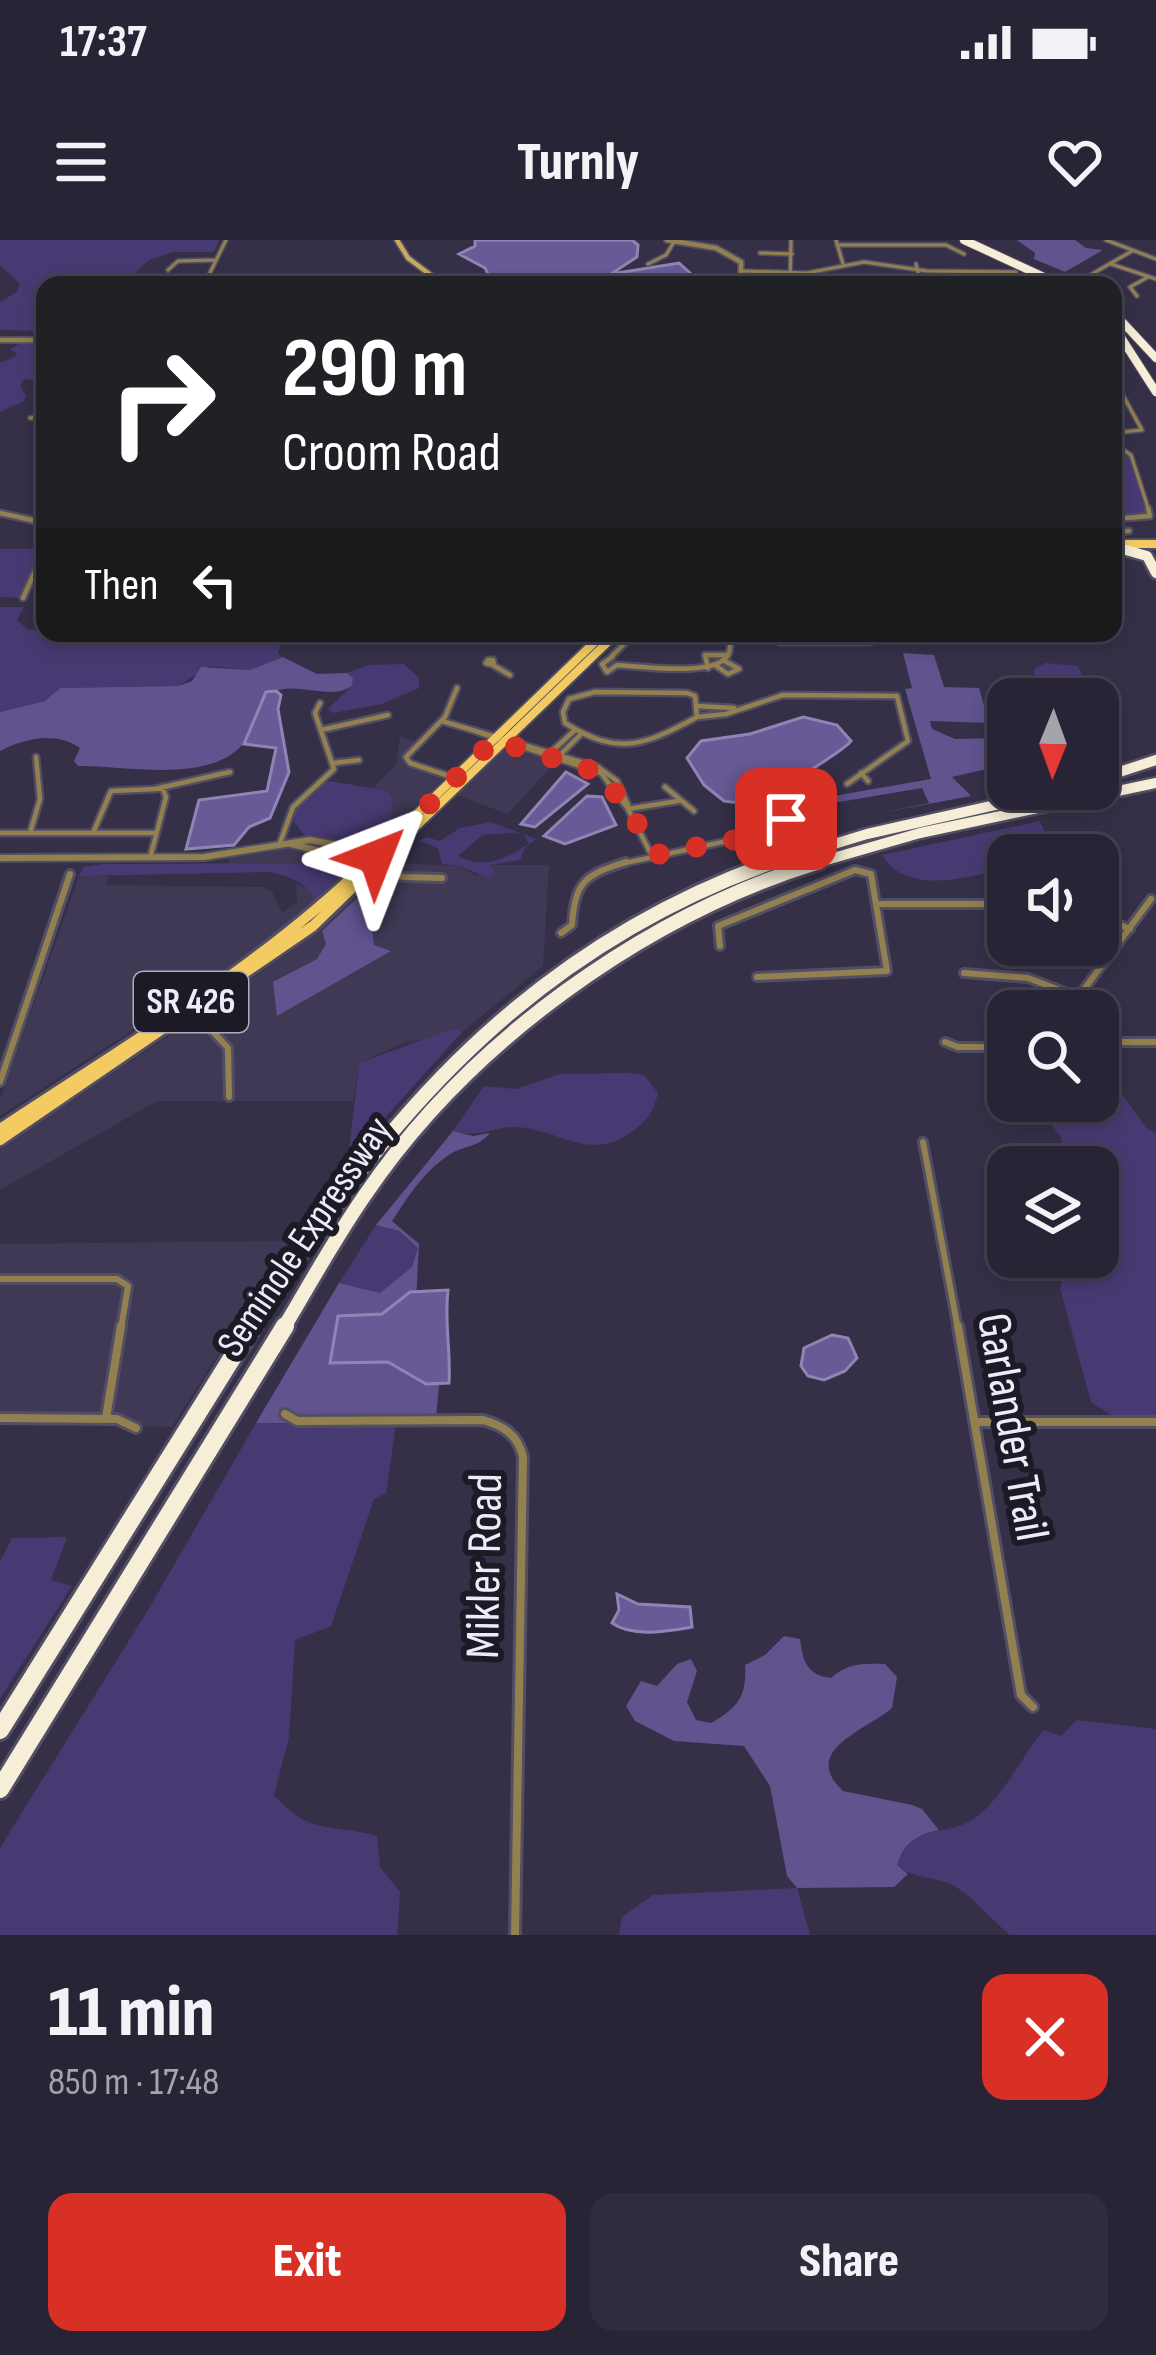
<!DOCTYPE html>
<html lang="en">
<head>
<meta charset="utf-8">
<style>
  body { margin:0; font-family:"Sofia Sans Condensed",sans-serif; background:#302c3e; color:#f1f3f6; height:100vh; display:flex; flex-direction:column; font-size:45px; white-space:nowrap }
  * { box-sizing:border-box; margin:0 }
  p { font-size:39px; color:#a5a4ad }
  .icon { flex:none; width:66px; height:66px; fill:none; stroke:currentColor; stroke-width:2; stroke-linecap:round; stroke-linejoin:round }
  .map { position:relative; height:1695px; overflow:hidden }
  .drawer { display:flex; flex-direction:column; background:#282436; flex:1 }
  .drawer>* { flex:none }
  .banner { position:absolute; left:36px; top:36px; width:1086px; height:366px; border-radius:24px; box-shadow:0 6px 18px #0003,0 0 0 3px #444151; background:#202124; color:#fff; overflow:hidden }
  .needle { width:78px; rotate:181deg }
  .tools { position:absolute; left:987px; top:438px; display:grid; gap:24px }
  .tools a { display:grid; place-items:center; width:132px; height:132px; border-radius:24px; background:#282436; box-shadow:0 6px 18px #0003,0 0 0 3px #444151; font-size:60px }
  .pin { position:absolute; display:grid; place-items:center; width:102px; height:102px; color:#fff; margin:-51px; border-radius:24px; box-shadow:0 6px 18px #0006 }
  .me { position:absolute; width:132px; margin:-66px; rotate:45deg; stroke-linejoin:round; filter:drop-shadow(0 0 9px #0008) }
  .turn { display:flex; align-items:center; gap:42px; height:252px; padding:0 48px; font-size:54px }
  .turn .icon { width:156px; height:156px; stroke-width:2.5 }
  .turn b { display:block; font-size:84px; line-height:102px }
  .then { display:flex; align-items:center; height:114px; padding:0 48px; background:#0003; gap:24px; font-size:45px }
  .round { display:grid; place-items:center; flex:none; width:126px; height:126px; border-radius:24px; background:#302c3e }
  .summary { display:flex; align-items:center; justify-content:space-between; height:204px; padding:0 48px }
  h1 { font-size:72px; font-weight:800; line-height:90px }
  .primary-button { display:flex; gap:24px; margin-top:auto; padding:24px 48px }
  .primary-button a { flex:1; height:138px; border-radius:24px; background:#d93025; color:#fff; font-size:48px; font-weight:800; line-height:138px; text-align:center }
  .primary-button a+a { background:#302c3e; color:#f1f3f6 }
  .status { display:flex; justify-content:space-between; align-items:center; height:84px; padding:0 60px; background:#282436; direction:ltr }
  .status svg { height:33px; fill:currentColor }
  header { display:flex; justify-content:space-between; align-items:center; height:156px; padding:0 48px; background:#282436; font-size:54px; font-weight:800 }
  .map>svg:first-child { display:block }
  .built { fill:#3f3956 }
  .green { fill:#473a72; fill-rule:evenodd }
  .forest { fill:#60538e }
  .water { fill:#675a96; stroke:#8f85b4; stroke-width:3 }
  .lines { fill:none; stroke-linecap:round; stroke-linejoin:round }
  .minor-far3-casing { stroke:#524e64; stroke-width:6 }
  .minor-far2-casing { stroke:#524e64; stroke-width:9 }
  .minor-far1-casing { stroke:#524e64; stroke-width:12 }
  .minor-casing { stroke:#524e64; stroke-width:14 }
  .tertiary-far1-casing { stroke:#524e64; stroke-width:8 }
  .tertiary-casing { stroke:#524e64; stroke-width:10 }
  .secondary-casing { stroke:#524e64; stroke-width:8 }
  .primary-far1-casing { stroke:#524e64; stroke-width:12 }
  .primary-casing { stroke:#524e64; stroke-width:16 }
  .motorway-far3-casing { stroke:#524e64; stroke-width:10 }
  .motorway-far2-casing { stroke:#524e64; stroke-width:15 }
  .motorway-far1-casing { stroke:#524e64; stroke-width:20 }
  .motorway-casing { stroke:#524e64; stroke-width:24 }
  .minor-far3 { stroke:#938051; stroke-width:3 }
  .minor-far2 { stroke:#938051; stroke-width:4.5 }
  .minor-far1 { stroke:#938051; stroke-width:6 }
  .minor { stroke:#938051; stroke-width:8 }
  .tertiary-far1 { stroke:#938051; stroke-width:4.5 }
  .tertiary { stroke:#938051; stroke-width:6 }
  .secondary { stroke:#c9ab5b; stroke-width:4.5 }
  .primary-far1 { stroke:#f3cb62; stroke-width:8 }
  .primary { stroke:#f3cb62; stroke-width:10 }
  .motorway-far3 { stroke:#f7eed8; stroke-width:8 }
  .motorway-far2 { stroke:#f7eed8; stroke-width:10 }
  .motorway-far1 { stroke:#f7eed8; stroke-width:14 }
  .motorway { stroke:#f7eed8; stroke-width:18 }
  .route { stroke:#d93025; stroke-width:21; stroke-dasharray:0 37.8 }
  .labels { text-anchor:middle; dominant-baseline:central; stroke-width:12; stroke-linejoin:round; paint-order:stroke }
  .shield { fill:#1c1a25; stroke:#aeacba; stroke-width:3 }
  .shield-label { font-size:36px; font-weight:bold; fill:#edeafa }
  .street-label { font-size:39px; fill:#edeafa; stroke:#1c1a25 }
  .near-street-label { font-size:48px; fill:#edeafa; stroke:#1c1a25 }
</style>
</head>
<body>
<div class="status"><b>17:37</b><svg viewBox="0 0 49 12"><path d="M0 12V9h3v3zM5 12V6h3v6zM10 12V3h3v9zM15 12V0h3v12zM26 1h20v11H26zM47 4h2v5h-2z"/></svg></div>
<header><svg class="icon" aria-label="menu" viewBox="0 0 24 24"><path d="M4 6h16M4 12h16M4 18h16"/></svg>Turnly<svg class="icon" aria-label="heart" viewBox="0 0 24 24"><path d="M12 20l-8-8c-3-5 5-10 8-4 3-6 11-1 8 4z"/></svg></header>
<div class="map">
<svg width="1156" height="1695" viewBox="0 0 1156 1695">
  <rect width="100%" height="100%" fill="#353048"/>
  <path class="built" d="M400 497 417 502 404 514 407 524 445 537 390 590 393 561 374 547 396 525Z
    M507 507 555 522 508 574 456 555Z
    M280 605 303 608 356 621 227 625 229 617Z
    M390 623 460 626 476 636 493 625H549L543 726 463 791 456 788 439 797 406 802 359 823 353 861H157L0 950V909L197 777 225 809 226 859H232L231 807 202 774 298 706 382 631 411 641 445 639 404 635 385 628Z
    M79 636H108L106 645 263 647 272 652 282 673 297 663 296 644 310 650 314 661 241 720 0 876V860Z
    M290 1001 172 1187 141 1186 107 1175 0 1174V1004Z"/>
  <path class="green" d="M0 0H219L214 12H173L149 20 133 35 95 36 105 45H45V91L0 90V62L17 52 20 44 0 25Z
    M23 101H45V142L24 139 20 146 26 156 24 161 0 172V123L15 117 17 113 10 110Z
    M1113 213 1129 215 1148 277H1121L1113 262Z
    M0 309H43L21 358 0 357Z
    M0 367H24L17 380 27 389 45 392V398H75L78 393H285L278 413 283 417 250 430 209 426 178 446 60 448 45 461 0 472Z
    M1045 423 1078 426 1090 452 1072 455 1040 448 1033 430Z
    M404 424 419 438V448L382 464 333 473 328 469 352 446 353 438 347 433 369 425Z
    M330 541 388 551 393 561 390 590 368 602 306 597 294 582 295 563 313 547Z
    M1040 581 1054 615H1008V629C966 636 908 657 882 615Z
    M491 582 536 599 525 608 520 620 490 625 495 633 490 639 460 626 442 624 438 608 420 601 426 597 440 601 460 588ZM507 593 524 594 529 604C506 618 483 631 458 616L482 595Z
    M103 624 336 623 353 624 314 661C307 642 290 636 269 632L79 636 83 627Z
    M455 788 463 791 348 919 359 823Z
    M630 833 644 835 658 853C654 870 648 880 633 891 590 923 561 890 517 887 490 886 483 899 453 891L484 846 516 849 560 834Z
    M1098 846 1108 856 1122 854 1146 888 1156 893V1182L1121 1181 1091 1162 1060 1048 1070 1017H1098V992L1116 975 1114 945 1098 934V927H1065L1061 897 1033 861H1098Z
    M376 985 399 991 418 1008 412 1027 380 1053 339 1043Z
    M256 1183 396 1184 386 1253 374 1259 331 1386 295 1400 289 1497 274 1555C309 1596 332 1583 377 1596L380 1627 400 1652 397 1695H0V1608L151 1365Z
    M67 1297 51 1340 72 1346 0 1459V1322L12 1298Z
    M1077 1480 1156 1489V1695H1010C993 1681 977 1661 959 1649 939 1635 916 1641 897 1625 910 1581 943 1599 973 1579 1004 1558 1020 1518 1044 1490L1061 1496Z
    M797 1648 810 1695H619L622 1677 653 1655Z"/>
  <path class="forest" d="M1017 0H1075L1086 8 1103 10 1065 32 1034 19 1035 13Z
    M903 413 934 415 944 447 979 448 989 483 930 481 932 489 955 499 1001 498 1008 524 952 537 971 556 880 573 929 563 922 548 739 579 736 573 931 539 905 449 912 448Z
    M283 417 317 434 347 433 353 438 352 446C332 460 302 444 280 450 259 456 258 482 246 500 214 546 123 525 78 526L74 521 80 508C56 491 25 498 0 511V472L45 461 60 448 178 446 192 441 201 427 250 430Z
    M377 646 383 650 372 689 374 705 391 711 277 776 273 742 317 719 326 704 322 691 369 647Z
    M453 891 473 896 490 893C477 909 463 905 449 915 424 931 408 957 392 981L419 1004 413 1118 441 1126 436 1177H298L284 1170 280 1176 293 1183H256L339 1043 380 1053 412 1027 418 1008 399 991 376 985Z
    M784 1396 800 1399C803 1422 807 1435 831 1438 848 1423 862 1423 885 1424L897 1437 892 1468C867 1490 799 1510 843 1551L912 1565 922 1569 939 1590C917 1595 904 1602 897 1625L908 1634 894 1647 797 1648 787 1636 770 1546 744 1506 674 1501 635 1481 626 1466 641 1441 657 1446 677 1424 691 1419 697 1431 687 1462 696 1480 711 1483C738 1468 747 1456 745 1425L765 1415Z"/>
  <path class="water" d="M475 0H632L638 5 637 17 611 34 679 23 700 42 494 45 485 28 459 14 475 6Z
    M276 451 281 455 278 469 289 532 270 578 249 587 234 605 186 609 199 560 267 551 276 508 244 504 266 452Z
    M803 477 837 485 851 501C846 509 775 553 763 559 751 564 736 563 724 561L704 545 687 518 701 501 750 494Z
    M566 532 588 544 535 587 521 584Z
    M587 556 602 557 616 585 565 604 544 596Z
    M448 1050C444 1084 451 1107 449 1143L426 1144 388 1122 330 1123 338 1076 382 1074 410 1052Z
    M832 1095 848 1098 857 1118 845 1131 824 1140 808 1136 801 1126 804 1108Z
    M617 1354 638 1364 690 1367 692 1387C668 1391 633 1398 612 1383L619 1370Z"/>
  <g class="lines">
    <g class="minor-far3-casing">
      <path id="minor-far3" d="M836 0 843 24
        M1106 0 1156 19
        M837 5H946L964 14
        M760 13 792 14
        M648 24 666 15 674 2
        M916 24 921 45
        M1111 24 1156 39
        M168 30 178 21 216 20
        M743 31 807 33 864 22 927 31 1016 32
        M1085 38 1132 11
        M871 41 875 45
        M204 45 226 0
        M327 45 388 39 407 45
        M790 45 791 0
        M1137 56 1130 47 1148 37
        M30 178 45 175
        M1113 193 1142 190 1119 148
        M1125 211 1131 215 1149 271"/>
    </g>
    <g class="minor-far2-casing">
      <path id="minor-far2" d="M0 273 45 283
        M1113 279 1150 276 1148 268
        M1113 292 1129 291
        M23 358 45 309
        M772 393 780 402H870L876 400 875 393
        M773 394H875
        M612 416 635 393
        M612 417 602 424 607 432 617 425C640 426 720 438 729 413 731 406 730 400 730 393
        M488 420H493L494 425 486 423Z
        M493 425 510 435
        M715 425 728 434 739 429 723 420
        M708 428 705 415H727
        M595 452 687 453 695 456 697 477C645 505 619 517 565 483L563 472 569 459Z
        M696 466 734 468
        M697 477 726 474 783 455 897 456 908 501 847 544
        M442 481 598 527 617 541 628 565
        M321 490 388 475
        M475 491 601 533 628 569 652 616
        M551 512 575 490
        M557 518 581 494
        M334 523 359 520
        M861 533 868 541
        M455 538 410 523 406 517 445 477 457 448
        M665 547 694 571
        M628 569 678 561
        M775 585a8 8 0 1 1 16 0a8 8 0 1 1-16 0Z
        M0 593H155
        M30 593 40 559 36 517
        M93 593 111 551 155 549 230 532
        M280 603 293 567 334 529 315 473 320 463
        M150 618 166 557 162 547
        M616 625 778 590"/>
    </g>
    <g class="minor-far1-casing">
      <path id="minor-far1" d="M378 627 403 637 442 638
        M880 664H1008
        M1098 676 1130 689
        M561 693 572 685C575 642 584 635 626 622
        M720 706 718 686 855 630 871 634 887 731 757 737
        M964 733 1028 738 1078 757
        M191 768 228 808 229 857
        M1068 771 1151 659
        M945 802 958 807H1008
        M1098 802H1156
        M0 842 70 634
        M923 902 958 1089
        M0 1039H117L128 1046 121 1089"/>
    </g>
    <g class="minor-casing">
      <path id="minor" d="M958 1086 1021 1455 1033 1467
        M285 1174 297 1181 483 1180C504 1186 518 1195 523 1217L515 1695
        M0 1178 117 1179 136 1188
        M106 1178 121 1086
        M976 1182H1156"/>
    </g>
    <g class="tertiary-far1-casing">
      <path id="tertiary-far1" d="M667 0 716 8 741 22V45
        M0 100H45"/>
    </g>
    <g class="tertiary-casing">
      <path id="tertiary" d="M291 604 364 622
        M0 618 204 617 310 600 343 606 371 623"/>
    </g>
    <g class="secondary-casing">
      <path id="secondary" d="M397 0 408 18 444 45"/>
    </g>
    <g class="primary-far1-casing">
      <path id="primary-far1" d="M1113 304H1156
        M364 625 604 393
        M376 625 617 393"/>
    </g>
    <g class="primary-casing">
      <path id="primary" d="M0 889C126 805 259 728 368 622
        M0 900 313 686 379 622"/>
    </g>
    <g class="motorway-far3-casing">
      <path id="motorway-far3" d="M964 0 1061 45
        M1113 72 1156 118
        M1113 85 1156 152"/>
    </g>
    <g class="motorway-far2-casing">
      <path id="motorway-far2" d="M1126 310 1147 316 1156 333
        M1098 539 1156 520
        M765 625 867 594 1066 549
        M809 625 920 593 1156 543"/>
    </g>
    <g class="motorway-far1-casing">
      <path id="motorway-far1" d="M251 1089C384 876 531 708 773 622
        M283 1089C310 1044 335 998 365 955 468 803 643 676 819 622"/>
    </g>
    <g class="motorway-casing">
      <path id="motorway" d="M0 1490 252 1086
        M0 1549 285 1086"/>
    </g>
    <use href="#minor-far3" class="minor-far3"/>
    <use href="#minor-far2" class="minor-far2"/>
    <use href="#minor-far1" class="minor-far1"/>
    <use href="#minor" class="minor"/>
    <use href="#tertiary-far1" class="tertiary-far1"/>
    <use href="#tertiary" class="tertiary"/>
    <use href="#secondary" class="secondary"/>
    <use href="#primary-far1" class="primary-far1"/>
    <use href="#primary" class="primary"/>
    <use href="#motorway-far3" class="motorway-far3"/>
    <use href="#motorway-far2" class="motorway-far2"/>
    <use href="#motorway-far1" class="motorway-far1"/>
    <use href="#motorway" class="motorway"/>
  </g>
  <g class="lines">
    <path class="route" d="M376 617 494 500 601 533 659 614 771 593 778 590 774 581 786 579"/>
  </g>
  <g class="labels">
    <rect class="shield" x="134" y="732" width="114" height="60" rx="9"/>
    <g class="shield-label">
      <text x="191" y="762">SR 426</text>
    </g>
    <g class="street-label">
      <text transform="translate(305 997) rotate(-56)">Seminole Expressway</text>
    </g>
    <g class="near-street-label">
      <text transform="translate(1012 1187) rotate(80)">Garlander Trail</text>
      <text transform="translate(485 1326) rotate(-89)">Mikler Road</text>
    </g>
  </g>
</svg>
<div class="tools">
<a><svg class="needle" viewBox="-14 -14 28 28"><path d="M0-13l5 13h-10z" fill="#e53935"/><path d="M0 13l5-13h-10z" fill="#a5a4ad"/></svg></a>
<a><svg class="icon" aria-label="sound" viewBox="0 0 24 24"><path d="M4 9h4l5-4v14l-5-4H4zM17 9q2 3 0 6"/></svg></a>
<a><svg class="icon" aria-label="search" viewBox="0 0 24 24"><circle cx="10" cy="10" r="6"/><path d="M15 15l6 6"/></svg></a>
<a><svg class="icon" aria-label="layers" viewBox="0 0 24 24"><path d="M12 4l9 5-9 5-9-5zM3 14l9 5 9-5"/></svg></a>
</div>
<div class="pin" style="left:786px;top:579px;background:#d93025"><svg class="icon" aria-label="arrive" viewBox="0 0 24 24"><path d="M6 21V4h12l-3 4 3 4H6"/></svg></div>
<svg class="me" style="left:376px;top:617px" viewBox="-20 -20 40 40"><path d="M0-17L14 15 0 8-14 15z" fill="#d93025" stroke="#fff" stroke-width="4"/></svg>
<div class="banner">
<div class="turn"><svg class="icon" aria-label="right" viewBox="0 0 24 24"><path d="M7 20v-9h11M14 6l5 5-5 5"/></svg><div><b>290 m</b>Croom Road</div></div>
<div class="then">Then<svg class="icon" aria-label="left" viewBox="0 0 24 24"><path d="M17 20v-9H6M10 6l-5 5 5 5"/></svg></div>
</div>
</div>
<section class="drawer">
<div class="summary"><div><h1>11 min</h1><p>850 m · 17:48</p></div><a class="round" style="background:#d93025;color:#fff"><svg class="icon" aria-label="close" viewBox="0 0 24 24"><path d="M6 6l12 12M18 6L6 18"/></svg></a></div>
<div class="primary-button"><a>Exit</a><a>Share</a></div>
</section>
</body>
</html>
